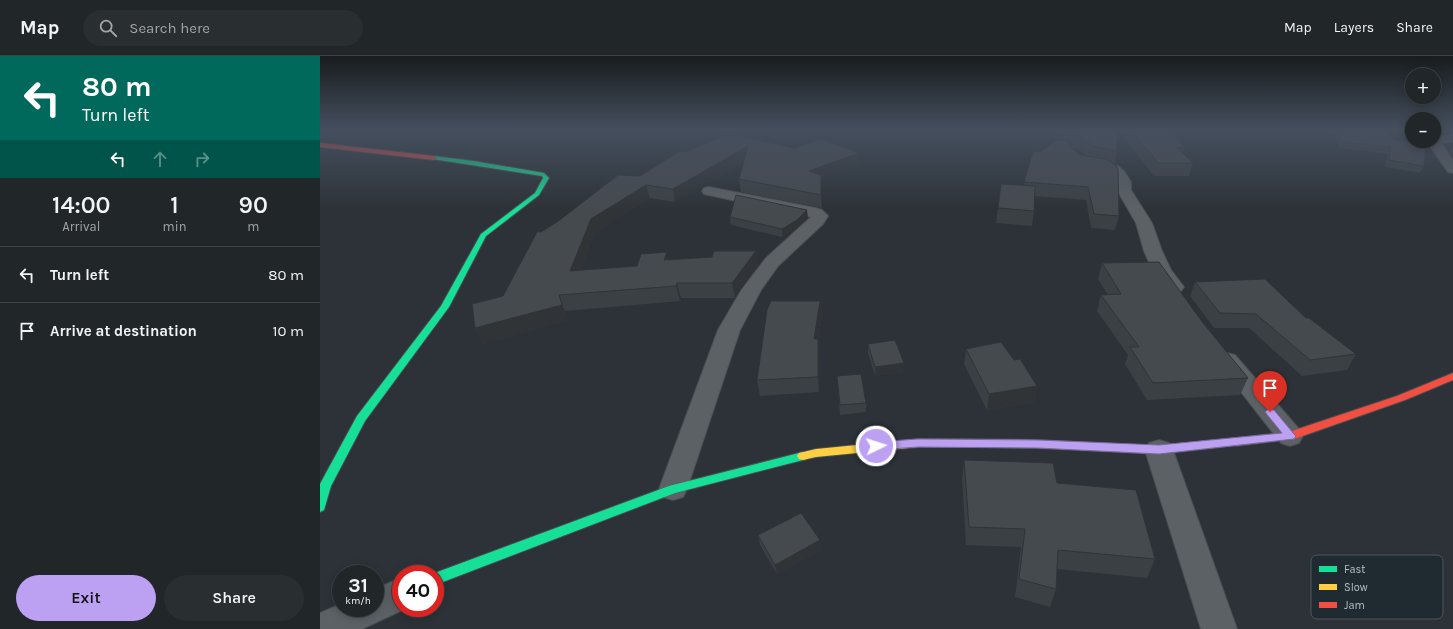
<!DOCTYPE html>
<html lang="en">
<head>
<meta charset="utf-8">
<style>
  body { margin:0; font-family:Karla,sans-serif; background:#292e31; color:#f1f3f6; height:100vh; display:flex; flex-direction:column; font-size:15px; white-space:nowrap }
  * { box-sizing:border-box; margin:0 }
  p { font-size:13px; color:#a2a5a8 }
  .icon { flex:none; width:22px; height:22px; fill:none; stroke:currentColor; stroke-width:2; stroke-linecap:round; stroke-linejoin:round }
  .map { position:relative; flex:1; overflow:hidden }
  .sheet { display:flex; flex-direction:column; background:#212629; width:320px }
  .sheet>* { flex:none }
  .top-card { background:#00695c; color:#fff; overflow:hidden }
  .controls { position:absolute; left:1085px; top:12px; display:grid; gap:8px }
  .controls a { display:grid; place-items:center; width:36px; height:36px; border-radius:50%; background:#212629; box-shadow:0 2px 10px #0003,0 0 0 1px #3e4346; font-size:20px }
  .speed { position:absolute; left:12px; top:509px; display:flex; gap:8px; font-size:20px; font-weight:700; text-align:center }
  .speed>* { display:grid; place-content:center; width:52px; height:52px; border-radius:50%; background:#212629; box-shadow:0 2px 10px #0003,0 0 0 1px #3e4346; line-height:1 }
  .speed small { font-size:10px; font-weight:400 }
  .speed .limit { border:6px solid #d22; background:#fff; color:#111 }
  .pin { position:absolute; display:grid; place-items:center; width:34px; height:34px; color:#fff; margin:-41px -17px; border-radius:50% 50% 50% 0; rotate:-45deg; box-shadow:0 0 4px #0007 }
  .pin .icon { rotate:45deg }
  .me { position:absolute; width:44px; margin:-22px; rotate:86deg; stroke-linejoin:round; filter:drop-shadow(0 0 3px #0008) }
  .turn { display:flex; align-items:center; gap:14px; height:84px; padding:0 16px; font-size:18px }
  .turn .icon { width:52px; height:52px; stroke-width:2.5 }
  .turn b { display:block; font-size:28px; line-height:34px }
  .lanes { display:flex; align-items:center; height:38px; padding:0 16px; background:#0003; justify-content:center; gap:20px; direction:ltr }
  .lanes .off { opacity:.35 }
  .eta { display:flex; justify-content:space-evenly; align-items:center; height:68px; text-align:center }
  .eta b { font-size:24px; font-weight:600; line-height:28px }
  .action { display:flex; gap:8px; margin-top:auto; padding:8px 16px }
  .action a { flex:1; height:46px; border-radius:24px; background:#bca0f2; color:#111; font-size:16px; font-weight:600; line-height:46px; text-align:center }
  .action a+a { background:#292e31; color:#f1f3f6 }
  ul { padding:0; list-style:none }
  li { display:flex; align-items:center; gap:12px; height:56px; padding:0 16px; border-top:1px solid #3e4346 }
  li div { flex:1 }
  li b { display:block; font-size:15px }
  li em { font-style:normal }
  header { display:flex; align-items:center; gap:24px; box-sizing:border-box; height:56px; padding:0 20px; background:#212629; border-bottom:1px solid #3e4346 }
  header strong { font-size:19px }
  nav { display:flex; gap:22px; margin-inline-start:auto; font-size:14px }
  .search { width:280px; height:36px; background:#292e31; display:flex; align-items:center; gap:10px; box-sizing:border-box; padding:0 14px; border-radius:22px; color:#a2a5a8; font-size:15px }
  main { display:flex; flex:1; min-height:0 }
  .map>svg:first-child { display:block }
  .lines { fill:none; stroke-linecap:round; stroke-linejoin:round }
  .street-casing { stroke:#4a4e52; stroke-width:2 }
  .fast-casing { stroke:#4a4e52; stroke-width:2 }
  .slow-casing { stroke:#4a4e52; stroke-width:2 }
  .jam-casing { stroke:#4a4e52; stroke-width:2 }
  .street { fill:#5c6165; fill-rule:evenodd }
  .fast { fill:#16e098; fill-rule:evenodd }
  .slow { fill:#ffcf43; fill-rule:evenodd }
  .jam { fill:#f24e42; fill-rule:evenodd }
  .wall { fill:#3b4044; fill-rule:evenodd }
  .shaded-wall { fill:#303437 }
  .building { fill:#454a4f; stroke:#303437 }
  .route { fill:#bca0f2; stroke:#7a689d }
  .key { fill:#202a31; stroke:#4d575e; stroke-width:1 }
  .key-label { font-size:11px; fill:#b7c0c7 }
</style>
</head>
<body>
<header>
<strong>Map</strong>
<div class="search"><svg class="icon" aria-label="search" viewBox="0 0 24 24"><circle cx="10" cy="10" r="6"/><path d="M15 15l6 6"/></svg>Search here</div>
<nav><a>Map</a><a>Layers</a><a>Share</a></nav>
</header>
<main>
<section class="sheet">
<div class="top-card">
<div class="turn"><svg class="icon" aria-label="left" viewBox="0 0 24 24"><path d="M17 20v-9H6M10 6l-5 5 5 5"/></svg><div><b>80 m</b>Turn left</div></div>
<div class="lanes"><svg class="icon" aria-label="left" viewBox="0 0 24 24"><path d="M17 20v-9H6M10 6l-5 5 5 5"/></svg><svg class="icon off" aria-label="ahead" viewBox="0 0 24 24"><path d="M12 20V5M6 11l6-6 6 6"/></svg><svg class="icon off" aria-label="right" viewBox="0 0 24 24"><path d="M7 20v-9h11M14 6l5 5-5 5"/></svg></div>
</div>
<div class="eta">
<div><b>14:00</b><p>Arrival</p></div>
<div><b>1</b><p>min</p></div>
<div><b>90</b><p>m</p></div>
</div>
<ul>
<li><svg class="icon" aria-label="left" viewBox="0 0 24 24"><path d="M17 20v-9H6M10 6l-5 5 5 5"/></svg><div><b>Turn left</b></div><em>80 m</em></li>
<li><svg class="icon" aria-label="arrive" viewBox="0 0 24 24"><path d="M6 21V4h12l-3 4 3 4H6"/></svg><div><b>Arrive at destination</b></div><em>10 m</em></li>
</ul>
<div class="action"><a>Exit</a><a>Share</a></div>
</section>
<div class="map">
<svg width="1133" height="573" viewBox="0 0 1133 573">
  <rect width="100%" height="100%" fill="#2c3237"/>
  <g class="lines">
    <g class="street-casing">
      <path id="street" d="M1133 78V86L1121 87 1133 104V117L1128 116 1109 89V85H1114V81Z
        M769 106 798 110 804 115 811 126V134L832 167 842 195 851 214 864 231 861 235 854 237 847 235 833 215 824 195 816 167 797 134V126L793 121 789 117 764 113 762 110 764 107Z
        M389 131 496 152 502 154 508 160 503 168 458 210 441 234 420 274 367 433 363 441 353 444 343 441 339 433 398 274 422 233 446 202 491 161 384 138 382 135 384 132Z
        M907 297 915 299 979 373 983 380 979 387 970 390 961 387 896 304 899 299Z
        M839 384 849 387 853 394 917 573H881L825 394 829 387Z
        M81 522V552H87L42 573H0V557L21 548V552H55V533Z"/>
    </g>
    <g class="fast-casing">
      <path id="fast" d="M114 100 154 105 224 117 229 122 219 139 166 180 129 251 45 365 11 430 4 454 0 456V428L37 360 121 250 161 178 215 137 223 122 222 120 112 103 111 102Z
        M915 382 919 383 920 386 919 389 839 398 718 392 651 391 647 390 646 387 647 384 651 383 718 384 839 390Z
        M483 396 487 397 489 400 487 403 355 437 115 529V518H112L349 430Z"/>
    </g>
    <g class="slow-casing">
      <path id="slow" d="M598 383H651L655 384 656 387 655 390 651 391H598L496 401 483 404 479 403 477 400 479 397 496 393Z"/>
    </g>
    <g class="jam-casing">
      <path id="jam" d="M0 87 114 100 117 102 114 104 0 91Z
        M1133 317V324L1085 344 974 383 915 390 911 389 910 386 911 383 915 382 969 376 1077 340Z"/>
    </g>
    <use href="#street" class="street"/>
    <use href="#fast" class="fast"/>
    <use href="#slow" class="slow"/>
    <use href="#jam" class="jam"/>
  </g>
  <path class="wall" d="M735 74H797V95L795 108 793 107 799 160 795 174 771 172 766 144 714 140V155L712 170 676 167 681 128 703 130 704 126 721 96 738 84ZM752 92H757L767 100 759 98Z
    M798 74H851L864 91 863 97 873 107 869 120H834Z
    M1012 74H1064L1104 110 1100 117 1065 111 1068 98 1019 92Z
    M1133 90V101L1129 96Z
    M475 92 539 97V109L501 123 502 152 421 136 419 123 424 106 355 146 330 142 275 177 261 214 317 210 348 204 392 201 436 195 438 209 415 242H361L360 245 245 255 248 264 163 288 155 272 183 240 221 176 320 120 366 96Z
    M410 161 488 162 477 171 462 181 411 169Z
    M782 207 883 267 928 322 920 339 827 344 805 308 808 299 777 255 781 239H788L778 223Z
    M875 226 986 262 1036 298 1027 314 982 320 929 272H894L870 240Z
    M500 245 502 260 498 283 500 299 499 336 440 340 437 324Z
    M548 288 584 307V316L555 320 548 297Z
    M646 293 694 304 717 330 714 346 667 354 644 308Z
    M517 320 546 347V356L520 359Z
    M644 404 737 427 835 503 827 522 737 513 736 533 730 551 695 541 701 491 646 489 642 422Z
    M438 479 500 484 501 494 457 518 440 489Z"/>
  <path class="shaded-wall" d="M749 79 747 92 746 84Z
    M428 90 430 102 355 146 353 133Z
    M539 97V109L501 123 502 152 501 139 489 115Z
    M326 129 330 142 275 177 255 230 250 215 271 163Z
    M487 154 488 162 477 171 462 181V173Z
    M436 195 438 209 415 242 412 227Z
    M347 196 350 211 344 204Z
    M357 227 361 242 360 245 356 230Z
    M239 239 248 264 163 288 155 272Z
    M500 245 502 260 495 299 494 283Z
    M498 283 500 299 499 336 498 321Z
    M584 307V316L555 320V311Z
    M717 330 714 346 667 354 669 338Z
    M500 484 501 494 457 518 455 509Z"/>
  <path class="building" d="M741 74H797V95L772 90 760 79H749L746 84 752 92 759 98 766 100 786 103 796 109 798 114 799 160 774 158 768 131 704 126 713 95 721 96 736 84H745Z
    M811 74H851L864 91 858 92 873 107H838Z
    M1017 74H1064L1075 84 1106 87 1104 110 1069 104 1071 91 1022 86Z
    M408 78 475 92 501 83 539 97 489 115 501 119V139L419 123 428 90 353 133 326 129 271 163 250 215 317 210 321 198 347 196 344 204 392 201 394 195H436L412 227H357L356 230 239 239 242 249 155 272 152 248 183 240 217 176H221L237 166 298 119 320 120 360 95 366 96Z
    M681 128 715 130 714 155 678 152Z
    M416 139 487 154 477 164 462 173 410 161Z
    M839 206 883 267 928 322 833 327 810 291H819L781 239 801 238 782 207Z
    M945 223 986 262H989L1036 298 990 304 936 258 900 257 875 226Z
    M451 245H500L494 283H498V321L437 324 447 254Z
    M575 284 584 307 555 311 548 288Z
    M681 286 694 304 700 303 717 330 669 338 646 293Z
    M541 318 546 347 520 349 517 320Z
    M644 404 733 407 737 427 816 434 835 503 738 494 736 533 699 523 705 473 649 471Z
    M481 457 500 484 455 509 438 479Z"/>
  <linearGradient id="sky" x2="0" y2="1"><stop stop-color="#181c1e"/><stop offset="0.48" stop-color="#454f5e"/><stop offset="1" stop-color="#454f5e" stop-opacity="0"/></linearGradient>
  <rect width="1133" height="154" fill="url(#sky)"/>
  <path class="route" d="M950 353 954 354 974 378 976 380 974 383 839 398 718 392 598 391 556 394 552 393 551 390 552 387 556 386 598 383 718 384 839 389 962 377 945 356 947 354Z"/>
  <rect x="991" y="499" width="132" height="64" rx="6" class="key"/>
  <rect x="999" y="510" width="18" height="6" fill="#16e098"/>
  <rect x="999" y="528" width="18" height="6" fill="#ffcf43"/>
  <rect x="999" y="546" width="18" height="6" fill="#f24e42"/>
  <g class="key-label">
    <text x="1024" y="517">Fast</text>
    <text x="1024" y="535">Slow</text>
    <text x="1024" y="553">Jam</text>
  </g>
</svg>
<div class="controls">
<a>+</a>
<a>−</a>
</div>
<div class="speed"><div>31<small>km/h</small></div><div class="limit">40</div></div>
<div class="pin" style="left:950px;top:356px;background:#d93025"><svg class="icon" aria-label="arrive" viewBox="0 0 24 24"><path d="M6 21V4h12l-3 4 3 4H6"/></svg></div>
<svg class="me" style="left:556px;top:390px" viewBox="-20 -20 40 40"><circle r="17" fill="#bca0f2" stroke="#fff" stroke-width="3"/><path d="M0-11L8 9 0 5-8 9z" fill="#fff"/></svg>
</div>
</main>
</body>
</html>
